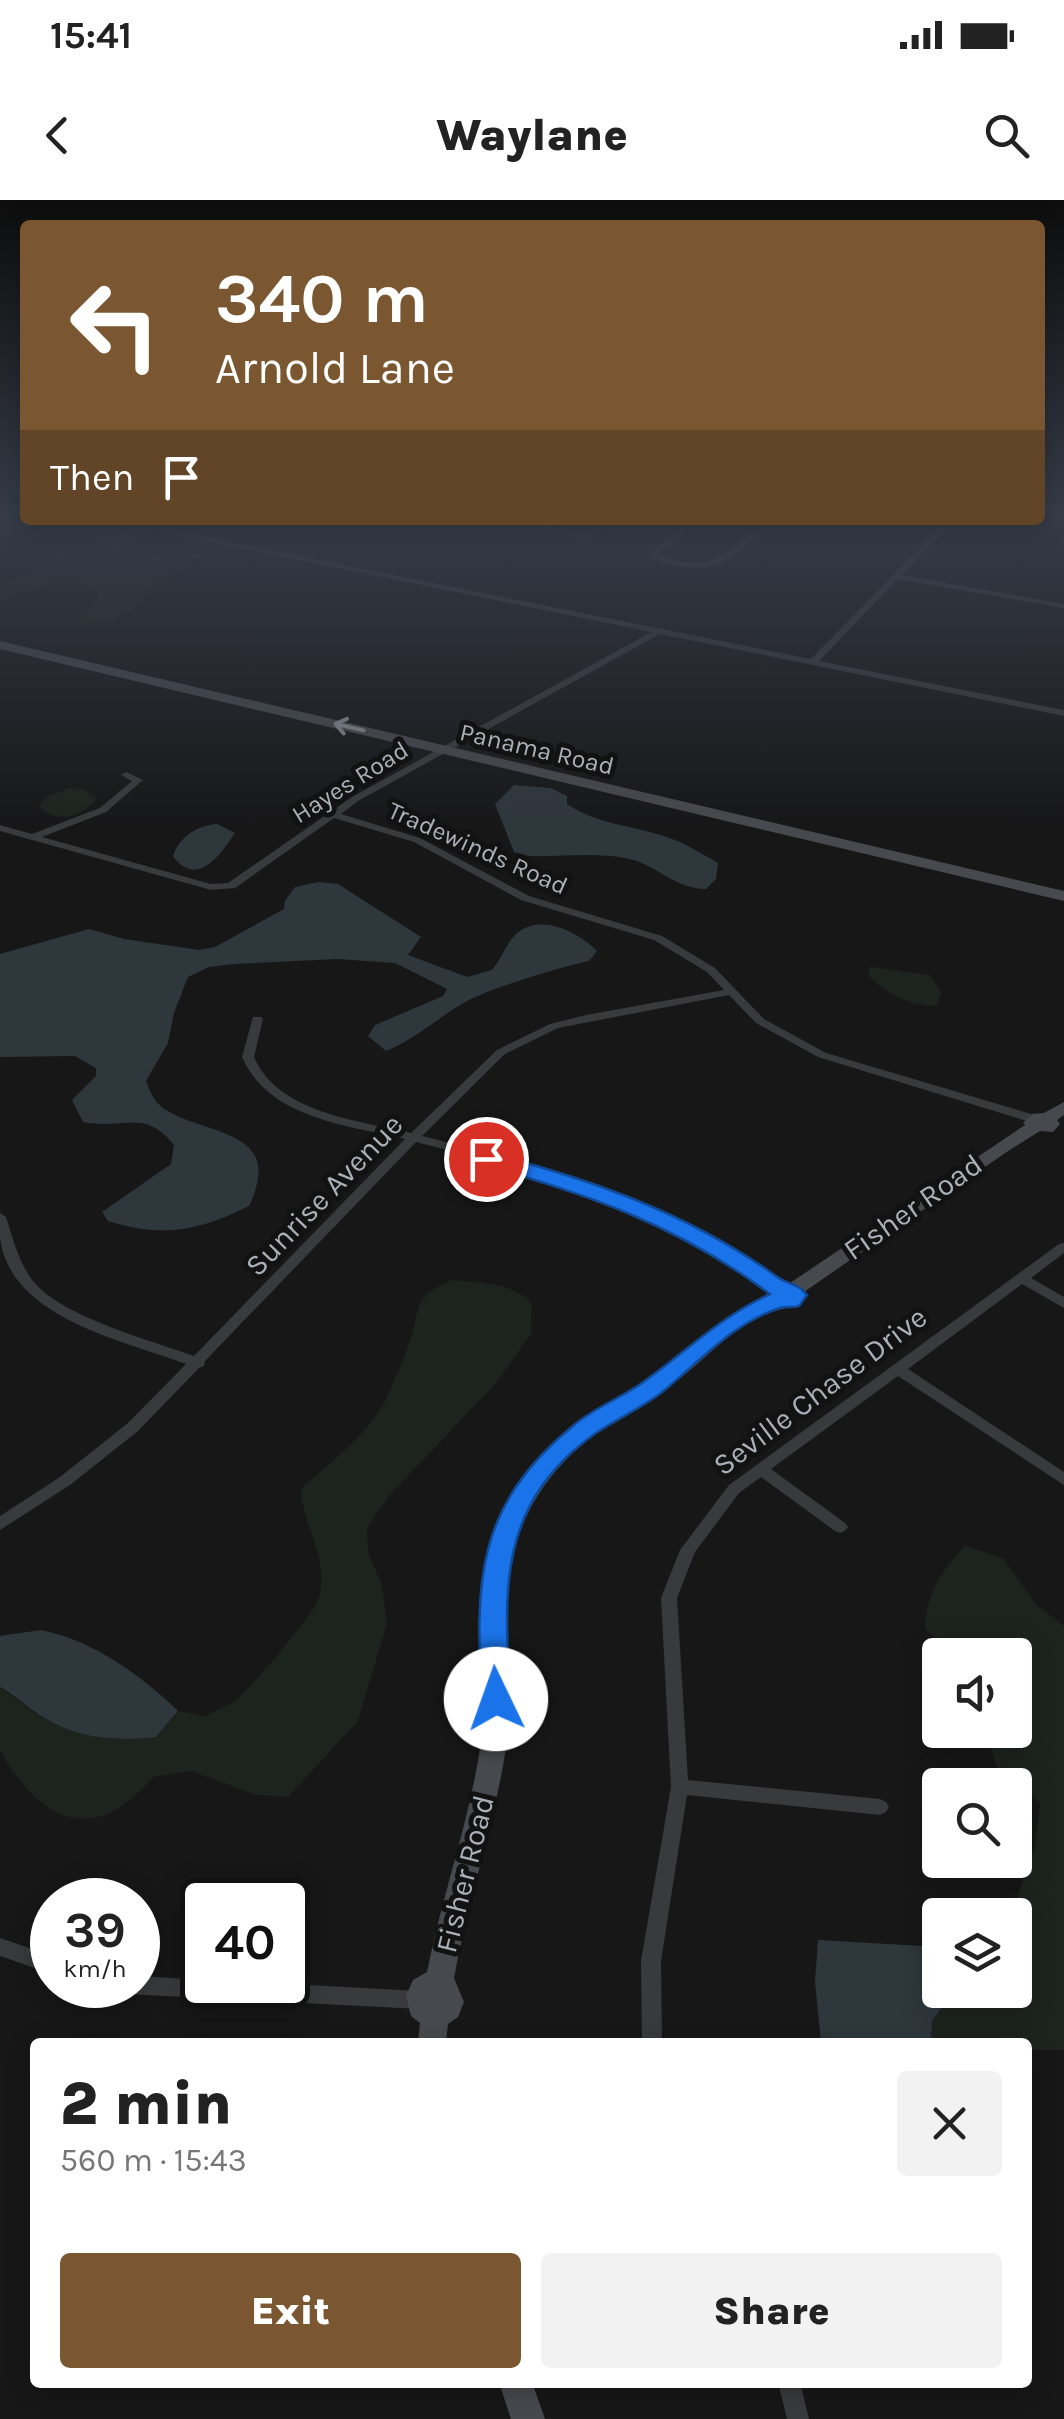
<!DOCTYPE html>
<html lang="en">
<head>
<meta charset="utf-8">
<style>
  body { margin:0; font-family:Karla,sans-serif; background:#f2f2f2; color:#222; height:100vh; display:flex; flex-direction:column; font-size:38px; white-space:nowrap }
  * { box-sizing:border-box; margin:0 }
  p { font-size:32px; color:#767676 }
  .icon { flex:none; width:55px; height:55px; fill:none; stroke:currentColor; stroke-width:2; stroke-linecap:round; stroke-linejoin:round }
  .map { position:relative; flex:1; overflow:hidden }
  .panel { position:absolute; left:30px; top:1838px; width:1002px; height:350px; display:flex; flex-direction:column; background:#fff; border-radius:10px; box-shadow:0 5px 25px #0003 }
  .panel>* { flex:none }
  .hud { position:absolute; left:20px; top:20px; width:1025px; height:305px; border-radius:10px; box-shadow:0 5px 25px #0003; background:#7a5730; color:#fff; overflow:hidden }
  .fabs { position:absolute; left:922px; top:1438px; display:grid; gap:20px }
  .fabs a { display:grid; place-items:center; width:110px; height:110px; border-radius:10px; background:#fff; box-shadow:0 5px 25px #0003; font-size:50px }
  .speed { position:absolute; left:30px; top:1678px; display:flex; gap:20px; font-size:50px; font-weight:700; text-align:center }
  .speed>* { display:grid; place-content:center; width:130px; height:130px; border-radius:50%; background:#fff; box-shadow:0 5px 25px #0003; line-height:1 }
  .speed small { font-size:25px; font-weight:400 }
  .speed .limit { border:5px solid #111; border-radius:15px; background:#fff; color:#111 }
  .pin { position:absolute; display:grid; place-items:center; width:85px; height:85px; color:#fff; margin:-42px; border:5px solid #fff; border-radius:50%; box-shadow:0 2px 10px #0007 }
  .me { position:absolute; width:110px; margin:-55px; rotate:357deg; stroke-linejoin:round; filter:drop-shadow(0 0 8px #0008) }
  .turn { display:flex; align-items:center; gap:35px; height:210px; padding:0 30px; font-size:45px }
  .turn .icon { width:130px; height:130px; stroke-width:2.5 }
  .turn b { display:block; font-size:70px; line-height:85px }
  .then { display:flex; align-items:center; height:95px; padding:0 30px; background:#0003; gap:20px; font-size:38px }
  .round { display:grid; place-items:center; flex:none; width:105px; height:105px; border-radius:10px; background:#f2f2f2 }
  .headline { display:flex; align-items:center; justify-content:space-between; height:170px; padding:0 30px }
  h1 { font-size:60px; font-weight:800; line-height:75px }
  .button { display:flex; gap:20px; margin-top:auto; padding:20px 30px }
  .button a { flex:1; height:115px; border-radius:10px; background:#7a5730; color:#fff; font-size:40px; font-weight:800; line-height:115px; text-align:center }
  .button a+a { background:#f2f2f2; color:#222 }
  .status { display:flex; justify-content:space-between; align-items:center; height:70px; padding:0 50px; background:#fff; direction:ltr }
  .status svg { height:28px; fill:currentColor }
  header { display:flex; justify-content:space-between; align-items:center; height:130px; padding:0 30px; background:#fff; font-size:45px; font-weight:800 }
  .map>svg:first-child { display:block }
  .green { fill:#1d231d }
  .water { fill:#2e373c }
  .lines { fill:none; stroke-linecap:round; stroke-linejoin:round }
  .street { fill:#383a3d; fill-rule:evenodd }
  .secondary { fill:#46494d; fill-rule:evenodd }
  .oneway { stroke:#878c93 }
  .route { fill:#1a73e8; stroke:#114b97; stroke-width:2.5 }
  .labels { text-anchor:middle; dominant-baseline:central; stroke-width:10; stroke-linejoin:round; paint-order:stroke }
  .far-street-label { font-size:25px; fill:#aab0b8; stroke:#121213 }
  .street-label { font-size:30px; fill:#aab0b8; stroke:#121213 }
</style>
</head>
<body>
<div class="status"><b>15:41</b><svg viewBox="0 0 49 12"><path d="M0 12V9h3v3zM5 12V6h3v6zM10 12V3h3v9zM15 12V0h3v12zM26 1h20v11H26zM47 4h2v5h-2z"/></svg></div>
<header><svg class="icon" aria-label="back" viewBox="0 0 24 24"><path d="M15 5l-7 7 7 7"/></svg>Waylane<svg class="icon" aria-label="search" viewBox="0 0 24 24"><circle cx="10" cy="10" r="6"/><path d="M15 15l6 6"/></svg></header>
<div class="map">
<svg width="1064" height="2219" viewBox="0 0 1064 2219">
  <rect width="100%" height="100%" fill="#171718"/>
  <path class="green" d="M121 326 148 333 139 342 102 356 101 365C114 367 128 367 141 362 163 354 172 336 199 341L202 352C186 372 159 375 143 394L144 401C126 417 102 426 78 423L99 395C70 369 31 390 0 400V384Z
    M70 588 83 589 97 598C83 617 56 625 39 606L46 597Z
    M870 767 930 775 941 792 937 806C908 805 890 796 868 776Z
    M452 1080C479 1082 515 1083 532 1104L531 1134 495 1184 389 1296 367 1328 368 1352 382 1386 387 1423 358 1521 288 1597 257 1595 191 1571 153 1577C117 1620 74 1637 31 1593 20 1581 5 1563 0 1549 0 1533 0 1504 0 1487L35 1513 156 1537 179 1511 204 1516C216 1511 228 1506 238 1498 255 1483 316 1413 320 1394 328 1355 302 1325 301 1289 328 1264 359 1242 379 1211 389 1196 409 1148 413 1131 420 1099 420 1094 452 1080Z
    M965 1346 1003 1358 1036 1404 1064 1426V1850H1031L1028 1855V1842H931L932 1821 955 1790H1015V1715H1011L1035 1646 1040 1603 998 1569 985 1530H1015V1455H955L925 1429C926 1394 941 1371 965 1346Z"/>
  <path class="water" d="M514 585 551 588 567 596V604C598 625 632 625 667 637 685 643 702 654 718 663L716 679 706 689C673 689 656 663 625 658 595 652 560 657 529 656L514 652 495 604Z
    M217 624 235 633C222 652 198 690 173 656 179 637 198 625 217 624Z
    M318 682 338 684 421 737 408 755 467 777 492 770C501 759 505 746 515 735 538 712 578 731 597 751L589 761C560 767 484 790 460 805 435 820 414 840 386 851L368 836 375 825 443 796 447 789 395 763 338 759 234 764 209 767 188 777 174 813 168 843 146 881C150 892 154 901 163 908 202 936 287 927 249 1006 200 1031 161 1038 108 1021L102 1012 171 964 174 945C144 908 126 930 83 922L72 900 96 876V868L75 856 0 857V754L89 729 124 739 199 750 215 747 284 709 285 701 295 687Z
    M41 1430C92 1440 141 1475 178 1511L156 1537C113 1541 77 1539 40 1515 26 1507 15 1495 0 1487V1436Z
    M818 1740 940 1747V1790H955L932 1821 931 1842H821L815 1782Z"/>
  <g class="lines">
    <path class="street" d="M105 320H120L811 459 947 320H955L902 375 1064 404V408L898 379 819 461 1064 510V516L660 434 358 601 341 614 420 638 529 696 662 736 715 768 764 819 826 853 1038 916 1040 919 1038 922H1030L818 857 756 823 729 795 558 828 505 854 422 936C517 960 613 985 700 1030 730 1046 757 1067 784 1087L786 1090 784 1093H774C748 1073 721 1052 692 1037 605 991 510 966 416 942L205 1161 204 1166 199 1168 138 1231 70 1285 0 1330V1316L60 1277 128 1223 186 1164C123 1140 9 1118 0 1037 0 1029 0 1021 0 1013L6 1017C13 1039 19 1063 33 1081 62 1117 150 1140 194 1156L405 939C347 925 269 919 242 857L253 817H261L263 819 254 857C278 913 357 920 411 933L497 850 550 824 586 815 724 790 707 772 654 740 521 700 414 642 334 618 235 688 211 690 0 631V625L32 634 100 608 132 581 121 575 126 572 143 580 106 612 42 637 211 684 228 683 352 597 651 432Z
      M537 320H545L547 324 586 334 612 320H621L587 339 541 327Z
      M689 320H697L659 354C710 377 729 353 765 320H773C732 361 708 382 651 357V353Z
      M1064 1043V1053L1031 1078 1064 1097V1108L1022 1084 908 1169 1064 1272V1285L898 1176 771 1269 845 1323 848 1327 845 1331 840 1333 835 1331 761 1277 739 1293 695 1352 677 1398 688 1580 880 1599 886 1602 889 1607 886 1612 880 1615 687 1595 661 1761 662 1842H642L641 1761 671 1587 661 1398 680 1350 729 1285 1059 1044Z
      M0 1738 52 1756V1774L0 1756Z
      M138 1776 202 1780V1785L288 1784 420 1791 427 1793 430 1800 427 1807 420 1809 126 1794 119 1791 116 1785H138Z
      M778 2182H800L809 2219H787Z"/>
    <path class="secondary" d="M0 441 1064 691V701L0 449Z
      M1064 902V915L1057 920 1060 924 1053 932 1040 931 1011 949 804 1092 806 1095C794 1111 770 1109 753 1119 724 1136 703 1162 676 1181 642 1205 606 1222 576 1250 521 1300 500 1368 504 1442 506 1477 511 1512 506 1548 494 1626 468 1700 454 1778L464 1802 458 1817 448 1824 446 1842H418L420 1823 411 1816 406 1796 413 1780 427 1772C442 1695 470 1620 481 1542 487 1496 477 1451 480 1405 485 1330 524 1262 585 1219 610 1201 638 1188 663 1170 699 1144 725 1111 768 1097L767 1093 775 1084 790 1083 1025 925 1023 923 1032 914 1044 913Z
      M499 2182H532L545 2219H511Z"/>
  </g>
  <defs><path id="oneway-shaft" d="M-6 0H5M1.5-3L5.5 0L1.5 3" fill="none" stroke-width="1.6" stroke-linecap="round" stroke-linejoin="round" transform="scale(2.5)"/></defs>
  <use class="oneway" href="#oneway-shaft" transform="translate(349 527) rotate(-167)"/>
  <linearGradient id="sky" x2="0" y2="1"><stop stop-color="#0d0d0d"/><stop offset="0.5" stop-color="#363c48"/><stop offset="1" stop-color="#363c48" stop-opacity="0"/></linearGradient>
  <rect width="1064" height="628" fill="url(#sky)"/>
  <path class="route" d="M486 952C590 979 688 1013 776 1076 787 1085 797 1082 807 1095L799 1106C791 1108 785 1106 777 1109 732 1124 697 1164 661 1193 641 1208 617 1219 596 1233 497 1303 503 1392 511 1499L506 1507 496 1511 487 1507 482 1499C475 1382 475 1306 574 1225 593 1209 618 1199 639 1185 684 1154 719 1117 770 1094 674 1023 591 996 478 963L475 959 478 954Z"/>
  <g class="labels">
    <g class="far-street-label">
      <text transform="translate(537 549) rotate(13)">Panama Road</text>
      <text transform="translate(350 582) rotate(-32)">Hayes Road</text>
      <text transform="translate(478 648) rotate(24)">Tradewinds Road</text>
    </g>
    <g class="street-label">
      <text transform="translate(324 995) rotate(-46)">Sunrise Avenue</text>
      <text transform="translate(913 1007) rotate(-35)">Fisher Road</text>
      <text transform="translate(820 1191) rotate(-37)">Seville Chase Drive</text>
      <text transform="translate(465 1674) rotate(-76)">Fisher Road</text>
    </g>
  </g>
</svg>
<div class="fabs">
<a><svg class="icon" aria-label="sound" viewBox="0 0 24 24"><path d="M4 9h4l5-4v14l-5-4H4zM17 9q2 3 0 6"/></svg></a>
<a><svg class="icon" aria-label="search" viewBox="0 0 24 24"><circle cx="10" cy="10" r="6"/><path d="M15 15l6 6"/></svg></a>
<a><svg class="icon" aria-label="layers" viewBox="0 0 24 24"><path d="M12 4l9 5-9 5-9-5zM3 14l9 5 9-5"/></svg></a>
</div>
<div class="speed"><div>39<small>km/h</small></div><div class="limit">40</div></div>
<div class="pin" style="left:486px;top:959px;background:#d93025"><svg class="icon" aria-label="arrive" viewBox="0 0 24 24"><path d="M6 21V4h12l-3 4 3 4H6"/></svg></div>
<svg class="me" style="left:496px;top:1499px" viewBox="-20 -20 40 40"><circle r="19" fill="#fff"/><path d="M0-13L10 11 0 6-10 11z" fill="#1a73e8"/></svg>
<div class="hud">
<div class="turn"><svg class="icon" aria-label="left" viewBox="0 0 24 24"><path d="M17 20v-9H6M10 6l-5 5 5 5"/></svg><div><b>340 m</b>Arnold Lane</div></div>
<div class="then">Then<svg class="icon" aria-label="arrive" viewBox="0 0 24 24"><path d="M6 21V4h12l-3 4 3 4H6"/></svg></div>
</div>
<section class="panel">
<div class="headline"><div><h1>2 min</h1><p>560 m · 15:43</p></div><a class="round"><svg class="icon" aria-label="close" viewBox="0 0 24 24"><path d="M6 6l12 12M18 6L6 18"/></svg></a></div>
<div class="button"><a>Exit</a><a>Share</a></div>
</section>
</div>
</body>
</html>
